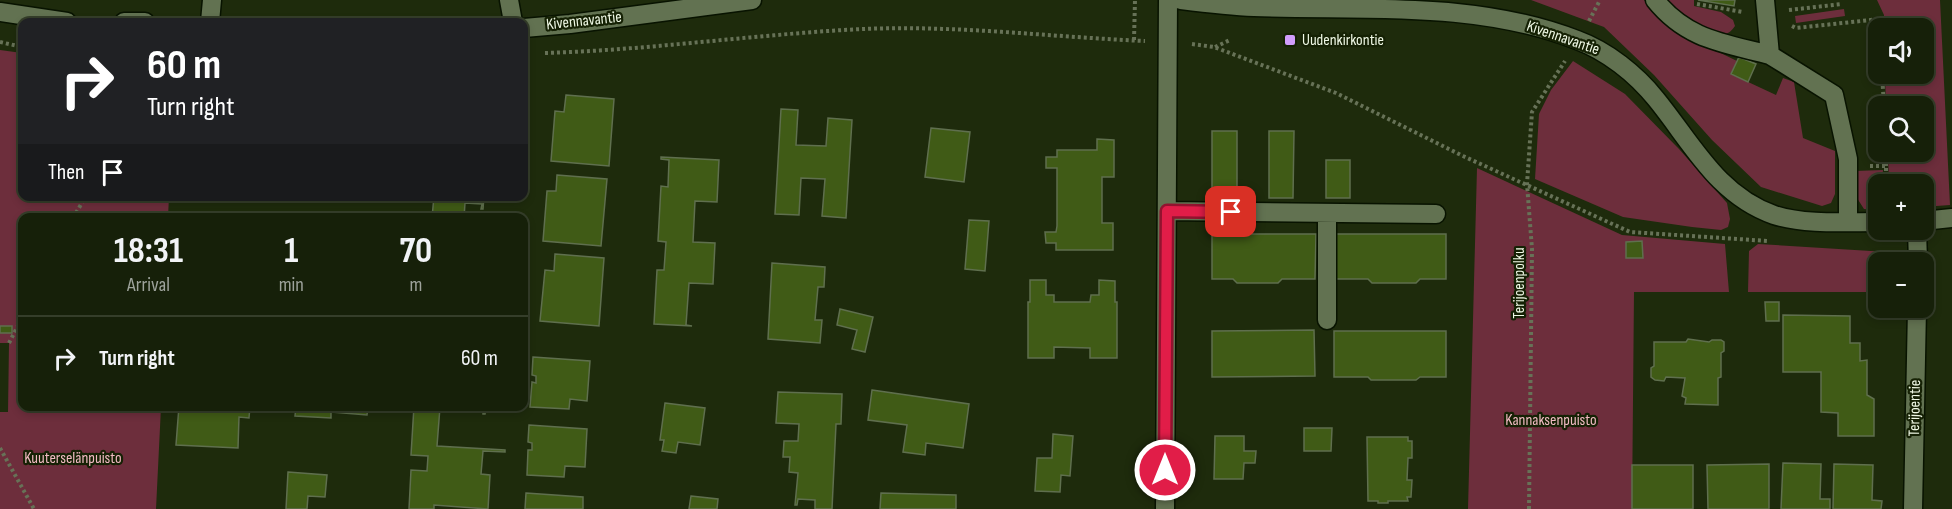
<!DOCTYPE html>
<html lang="en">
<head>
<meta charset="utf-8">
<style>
  body { margin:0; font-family:"Sofia Sans Condensed",sans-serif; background:#1f2812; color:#f1f3f6; height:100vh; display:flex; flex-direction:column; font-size:22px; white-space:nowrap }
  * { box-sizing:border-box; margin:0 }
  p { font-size:20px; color:#9ea39c }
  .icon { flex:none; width:33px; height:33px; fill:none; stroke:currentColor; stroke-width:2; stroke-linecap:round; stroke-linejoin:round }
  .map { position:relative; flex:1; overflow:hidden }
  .details { position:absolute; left:18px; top:213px; width:510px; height:198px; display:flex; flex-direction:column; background:#162009; border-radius:12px; box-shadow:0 3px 9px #0003,0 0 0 2px #353e2a }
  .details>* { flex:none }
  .guide { position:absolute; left:18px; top:18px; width:510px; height:183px; border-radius:12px; box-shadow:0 3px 9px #0003,0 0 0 2px #353e2a; background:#202124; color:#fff; overflow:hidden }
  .tools { position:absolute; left:1868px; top:18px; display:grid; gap:12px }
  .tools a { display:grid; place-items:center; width:66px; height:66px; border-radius:12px; background:#162009; box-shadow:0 3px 9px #0003,0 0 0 2px #353e2a; font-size:30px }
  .pin { position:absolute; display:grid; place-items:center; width:51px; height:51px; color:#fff; margin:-26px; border-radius:12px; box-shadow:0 3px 9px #0006 }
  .me { position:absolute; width:66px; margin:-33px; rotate:0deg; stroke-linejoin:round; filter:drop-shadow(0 0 4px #0008) }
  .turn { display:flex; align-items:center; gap:21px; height:126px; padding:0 30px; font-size:27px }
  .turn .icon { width:78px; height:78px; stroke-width:2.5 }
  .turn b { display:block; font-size:42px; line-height:51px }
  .then { display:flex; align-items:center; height:57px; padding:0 30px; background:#0003; gap:12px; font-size:22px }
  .eta { display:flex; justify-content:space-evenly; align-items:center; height:102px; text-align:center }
  .eta b { font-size:36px; font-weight:700; line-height:42px }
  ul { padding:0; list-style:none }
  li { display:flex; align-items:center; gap:18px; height:84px; padding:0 30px; border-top:2px solid #353e2a }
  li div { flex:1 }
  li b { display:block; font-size:22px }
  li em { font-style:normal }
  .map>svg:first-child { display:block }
  .green { fill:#6d2e3c }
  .building { fill:#405b16; stroke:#5f6f4e; stroke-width:1.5 }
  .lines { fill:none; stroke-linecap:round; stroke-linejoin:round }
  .minor-casing { stroke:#081300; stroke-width:21 }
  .path { stroke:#677257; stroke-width:4; stroke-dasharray:3 3; stroke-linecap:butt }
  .minor { stroke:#627251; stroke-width:18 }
  .route-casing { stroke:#92132f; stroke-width:15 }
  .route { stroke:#e11d48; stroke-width:10 }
  .poi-dot { fill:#d29dfd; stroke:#152104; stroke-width:2 }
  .labels { text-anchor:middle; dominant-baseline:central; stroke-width:4.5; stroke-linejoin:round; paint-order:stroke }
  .street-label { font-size:16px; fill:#eff8e5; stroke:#152104 }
  .poi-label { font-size:16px; fill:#eff8e5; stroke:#152104; text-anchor:start }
  .park-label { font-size:16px; fill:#f0bac2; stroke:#152104 }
</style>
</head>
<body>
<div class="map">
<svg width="1952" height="509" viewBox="0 0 1952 509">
  <rect width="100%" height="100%" fill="#1e2b0c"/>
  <path class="green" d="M1531 0H1644L1659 19 1688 37 1737 61 1731 74 1776 95 1783 78 1794 82 1803 138 1835 151V194L1831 203 1822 206 1761 187 1712 140 1654 75 1604 27Z
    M1667 0H1694V6L1721 12 1733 20 1735 26C1732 30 1729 34 1724 34 1708 34 1676 13 1667 0Z
    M1877 0H1940L1950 205 1923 207V184H1889L1888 152H1923V106H1886L1885 74H1923V28H1883L1884 15Z
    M1844 9 1845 16 1796 23 1795 16Z
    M0 50 22 53V196L169 197 168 217 22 218V406L161 407 156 509H0V412H8L9 343H0Z
    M1573 61 1625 94 1679 149 1727 203 1730 219 1728 227 1721 230 1692 227 1623 217 1535 179 1539 114 1551 90Z
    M1477 168 1622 235 1725 244 1729 292H1634L1632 509H1468Z
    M1883 170 1882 184H1878V196L1874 210 1864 209 1855 195V171Z
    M1758 244 1887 252 1902 262H1878V297L1867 292H1748L1749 251Z"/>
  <path class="building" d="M1698 0H1735L1734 6Z
    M1739 57 1756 64 1748 82 1731 74Z
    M566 95 614 99 609 166 551 161 555 111 564 112Z
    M781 109 798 110 796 145 826 146 828 118 852 120 846 218 822 216 825 179 801 178 799 215 775 214Z
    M931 128 970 132 964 182 925 177Z
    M1212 131H1237V198H1212Z
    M1269 131H1294L1293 198H1269Z
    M1097 139 1114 140V177H1102V223H1113V250H1056V243H1046L1045 232H1056L1057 226V168H1046V157H1057V150H1097Z
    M661 157 719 160 717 202 695 201 693 242 715 243 713 284 689 283 686 325 692 326 654 324 657 270H664L666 242 658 241 661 186 668 187 669 160 661 159Z
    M1326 160H1350V198H1326Z
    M557 175 607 179 601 246 543 241 547 191H556Z
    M197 196H243V200L197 197Z
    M434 196H484L483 209H481L482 204 465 203 464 218H432Z
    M969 220 989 221 985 271 965 269Z
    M1212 234H1316L1315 279H1282L1278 283H1237L1233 279H1212Z
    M1334 234H1446V279H1420L1416 283H1372L1368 279H1334Z
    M1642 241 1643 258H1626V242Z
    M555 254 604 258 599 326 540 321 545 270 554 271Z
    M772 263 825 267 824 287H818L815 320H822L820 343 768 339Z
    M1030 280H1046V295H1054V302H1090L1091 295H1099V280L1115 281V302H1117V358H1090V348L1054 347V358H1028V302H1030Z
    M1765 302H1779V321H1766Z
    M840 309 873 317 865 352 852 349 857 330 837 325Z
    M1783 315 1850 316V343H1860V361L1867 360V395L1874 399V436H1838V413L1821 412V372H1783Z
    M0 326H12V333H0Z
    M1314 330 1315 376 1212 377V331Z
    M1334 331H1446V377H1420L1416 380H1371L1368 377H1334Z
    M1688 339 1709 342 1712 340H1721L1724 342V351L1721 353V377L1718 378V405L1685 404 1686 398 1682 396 1685 378 1666 377 1664 381 1655 380 1651 377V368L1654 366V342H1686Z
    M533 357 590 361 587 401 570 399 569 409 530 407 532 382 536 383V376L532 375Z
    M872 390 969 404 963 448 926 443 925 455 903 452 907 425 868 420Z
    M778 392 842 394 841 424H836L832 509H815V500L798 499 797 505H795L798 473 789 472 790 457H783L784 441H798L799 424 776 423Z
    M665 403 705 408 700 445 678 442 676 453 662 451 664 440H660Z
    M179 406H250L249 418 239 417 238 448 176 445Z
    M296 406H368L367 415 331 412V418L295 416Z
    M414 406H486L485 414H483V410L440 407 437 446 505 450V452L483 451 481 474 490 475 488 509 434 505V509H409L411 470 427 471 428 456 411 455Z
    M529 425 587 429 585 467 565 466 564 477 527 475 528 450H532V443L528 442Z
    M1304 428H1332L1331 451H1304Z
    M1053 434 1073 436 1070 476 1061 475 1060 492 1035 491 1037 458H1052Z
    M1215 436H1244V451H1256L1255 463H1244L1243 479H1214Z
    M1367 437H1408V441H1412V458H1408L1407 480H1412L1411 497H1407L1408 501H1388V503H1378V501H1368Z
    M1783 463 1821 464 1820 499H1830V509H1781Z
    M1769 464V509H1708L1707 465Z
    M1834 464 1873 465 1872 500 1882 501 1881 509H1833Z
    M1632 465H1693V509H1632Z
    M288 472 327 475 325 497 308 496 307 509H286Z
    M526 493 583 497V509H525Z
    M881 493 956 495V509H880Z
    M691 496 718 499 717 509H689Z"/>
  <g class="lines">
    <g class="minor-casing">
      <path id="minor" d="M509 0 513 22
        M1181 0C1205 3 1229 6 1254 7 1362 11 1474 0 1577 40 1607 51 1636 74 1656 99 1692 143 1717 195 1774 215 1804 225 1846 222 1878 222
        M1655 0C1687 40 1724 43 1770 55
        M1765 0 1770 55 1834 95 1848 159V222
        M0 12 67 22
        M124 22H145
        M210 22 212 0
        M524 28 570 24 752 0
        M1167 211 1436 214
        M1923 221 1952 218
        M1917 230 1918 262
        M1327 320V213
        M1165 509 1168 0
        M1913 509 1917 308"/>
    </g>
    <path class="path" d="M1697 4 1743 12
      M1789 10 1842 4
      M1589 21 1600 0
      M1792 26 1796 28 1880 19V28
      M1134 40 1135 0
      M0 42 22 47
      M1192 44 1214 47 1336 93 1463 156 1630 232 1768 241
      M1215 47 1230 40
      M545 53C651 50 757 34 863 29 957 25 1051 37 1145 41
      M1882 74 1884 106
      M1886 152V166
      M1870 166H1886V184
      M73 218 86 196
      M9 343 22 318
      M0 448 34 509
      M1529 509 1532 249 1527 184 1532 112 1565 61"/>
    <use href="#minor" class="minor"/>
  </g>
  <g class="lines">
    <g class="route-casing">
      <path id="route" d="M1165 470 1167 211 1231 212"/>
    </g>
    <use href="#route" class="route"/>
  </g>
  <rect class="poi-dot" x="1284" y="34" width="12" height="12" rx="3"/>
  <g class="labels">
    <g class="street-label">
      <text transform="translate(584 21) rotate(-6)">Kivennavantie</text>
      <text transform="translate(1563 38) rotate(19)">Kivennavantie</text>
      <text transform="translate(1519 283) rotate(-90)">Terijoenpolku</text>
      <text transform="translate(1915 408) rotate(-89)">Terijoentie</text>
    </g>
    <g class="poi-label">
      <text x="1302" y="40">Uudenkirkontie</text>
    </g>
    <g class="park-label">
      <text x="1551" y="420">Kannaksenpuisto</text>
      <text x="73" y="458">Kuuterselänpuisto</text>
    </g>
  </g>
</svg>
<div class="tools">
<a><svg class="icon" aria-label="sound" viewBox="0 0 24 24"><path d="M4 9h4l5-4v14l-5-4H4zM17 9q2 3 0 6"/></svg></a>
<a><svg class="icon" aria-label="search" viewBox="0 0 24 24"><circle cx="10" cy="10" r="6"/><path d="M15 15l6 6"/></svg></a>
<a>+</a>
<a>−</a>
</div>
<div class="pin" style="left:1231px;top:212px;background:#d93025"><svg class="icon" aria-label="arrive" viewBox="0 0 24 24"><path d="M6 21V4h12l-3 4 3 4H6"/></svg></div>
<svg class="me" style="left:1165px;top:470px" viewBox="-20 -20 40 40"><circle r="17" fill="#e11d48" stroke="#fff" stroke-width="3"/><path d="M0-11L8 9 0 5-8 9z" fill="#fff"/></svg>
<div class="guide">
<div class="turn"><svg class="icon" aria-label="right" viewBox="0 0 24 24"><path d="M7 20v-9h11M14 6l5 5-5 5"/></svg><div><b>60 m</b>Turn right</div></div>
<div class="then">Then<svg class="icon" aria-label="arrive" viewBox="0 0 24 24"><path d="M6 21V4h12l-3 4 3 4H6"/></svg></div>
</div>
<section class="details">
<div class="eta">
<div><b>18:31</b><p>Arrival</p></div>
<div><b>1</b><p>min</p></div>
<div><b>70</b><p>m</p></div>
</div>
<ul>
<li><svg class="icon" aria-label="right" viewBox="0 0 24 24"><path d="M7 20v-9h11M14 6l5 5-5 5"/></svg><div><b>Turn right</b></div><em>60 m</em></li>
</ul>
</section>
</div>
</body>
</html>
